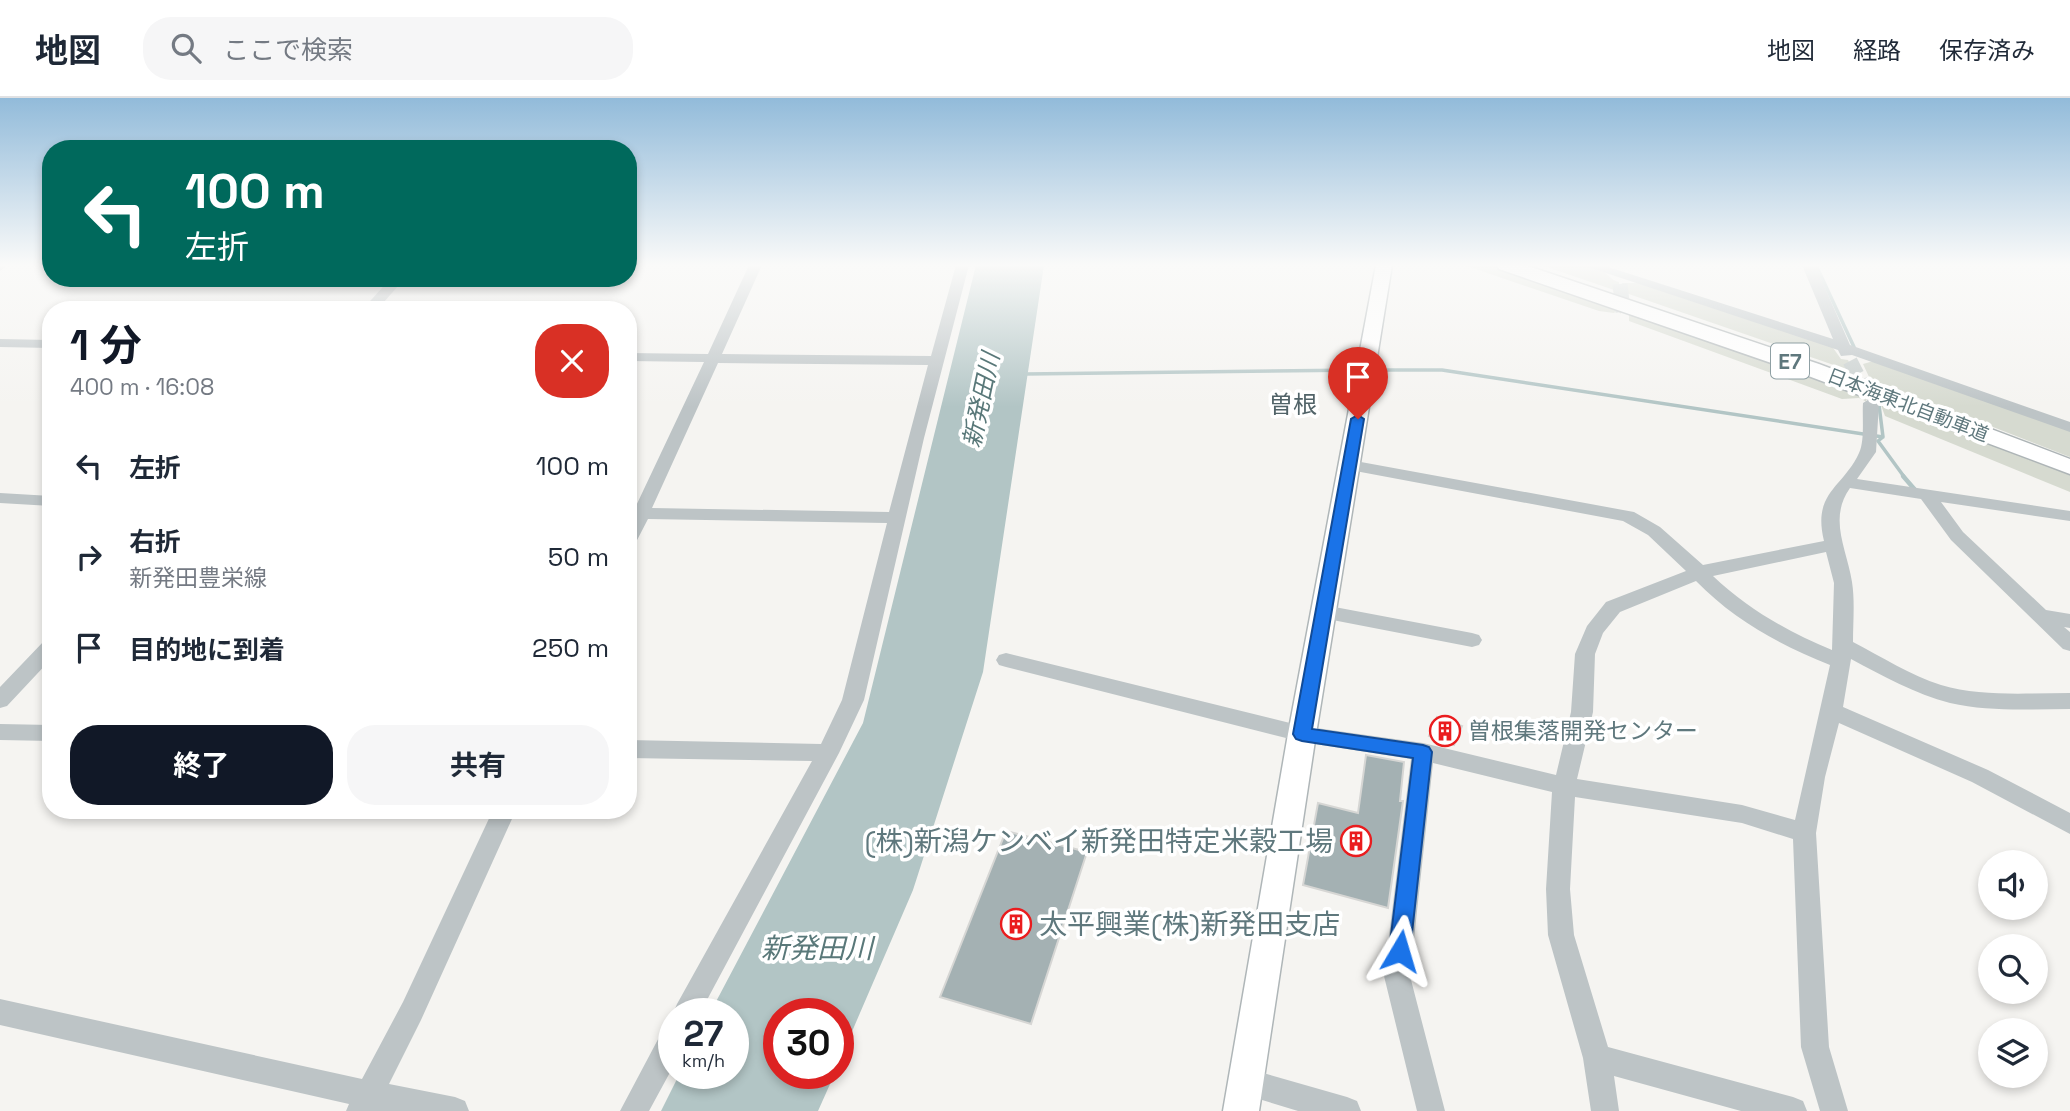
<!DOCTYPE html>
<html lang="ja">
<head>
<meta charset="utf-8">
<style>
  body { margin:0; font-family:"Space Grotesk","Noto Sans JP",sans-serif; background:#f6f6f7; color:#1f2937; height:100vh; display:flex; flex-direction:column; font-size:26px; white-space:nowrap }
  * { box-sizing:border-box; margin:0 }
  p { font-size:23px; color:#747a83 }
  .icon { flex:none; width:38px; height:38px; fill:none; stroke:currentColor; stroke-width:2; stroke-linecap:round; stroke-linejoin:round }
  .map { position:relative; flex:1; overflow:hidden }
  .side { position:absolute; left:42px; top:203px; width:595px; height:518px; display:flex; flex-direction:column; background:#fff; border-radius:28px; box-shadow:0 4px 10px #0003 }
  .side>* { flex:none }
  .guide { position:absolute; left:42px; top:42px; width:595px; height:147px; border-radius:28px; box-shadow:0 4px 10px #0003; background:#00695c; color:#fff; overflow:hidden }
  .fabs { position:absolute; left:1978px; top:752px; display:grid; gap:14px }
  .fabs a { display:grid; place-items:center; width:70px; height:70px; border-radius:50%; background:#fff; box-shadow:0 4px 10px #0003; font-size:35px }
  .speed { position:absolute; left:658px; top:900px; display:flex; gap:14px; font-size:35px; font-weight:700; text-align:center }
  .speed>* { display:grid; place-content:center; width:91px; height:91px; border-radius:50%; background:#fff; box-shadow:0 4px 10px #0003; line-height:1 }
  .speed small { font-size:18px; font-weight:400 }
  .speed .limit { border:10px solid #d22; background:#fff; color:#111 }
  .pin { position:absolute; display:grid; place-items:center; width:60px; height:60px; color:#fff; margin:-72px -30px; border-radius:50% 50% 50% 0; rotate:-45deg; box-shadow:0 0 7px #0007 }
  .pin .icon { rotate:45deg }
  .me { position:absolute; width:77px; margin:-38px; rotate:7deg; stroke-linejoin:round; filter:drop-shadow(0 0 5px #0008) }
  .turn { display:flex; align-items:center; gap:24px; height:147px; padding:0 28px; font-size:32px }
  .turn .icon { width:91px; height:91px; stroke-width:2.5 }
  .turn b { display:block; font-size:49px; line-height:60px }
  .round { display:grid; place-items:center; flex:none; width:74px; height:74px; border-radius:28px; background:#f6f6f7 }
  .summary { display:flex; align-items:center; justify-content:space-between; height:119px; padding:0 28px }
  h1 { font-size:42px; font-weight:700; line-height:52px; color:#111827 }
  .action { display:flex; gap:14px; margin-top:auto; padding:14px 28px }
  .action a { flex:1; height:80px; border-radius:28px; background:#111827; color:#fff; font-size:28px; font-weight:700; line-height:80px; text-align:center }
  .action a+a { background:#f6f6f7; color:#1f2937 }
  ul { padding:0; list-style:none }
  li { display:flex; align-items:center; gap:21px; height:91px; padding:0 28px }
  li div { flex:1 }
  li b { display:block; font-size:26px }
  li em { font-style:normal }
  header { display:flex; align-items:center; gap:42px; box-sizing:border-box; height:98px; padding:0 35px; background:#fff; border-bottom:2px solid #e0e1e3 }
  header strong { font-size:33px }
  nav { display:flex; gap:38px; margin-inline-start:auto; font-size:24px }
  .search { width:490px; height:63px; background:#f6f6f7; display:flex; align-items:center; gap:18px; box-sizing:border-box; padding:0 24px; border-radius:28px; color:#747a83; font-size:26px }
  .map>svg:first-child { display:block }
  .green { fill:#d6dad0 }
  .water { fill:#b2c5c5 }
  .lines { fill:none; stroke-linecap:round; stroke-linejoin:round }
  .stream-far1 { stroke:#b2c5c5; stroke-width:3.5 }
  .stream { stroke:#b2c5c5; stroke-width:4.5 }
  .building { fill:#a4b1b3; stroke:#d6d6d4; stroke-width:2 }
  .minor-tunnel { stroke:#c8cfce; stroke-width:15; stroke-dasharray:15 7; stroke-linecap:butt }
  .major-casing { stroke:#afb6b8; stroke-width:3 }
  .highway-casing { stroke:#aeb5b7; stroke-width:3 }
  .minor { fill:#bdc4c6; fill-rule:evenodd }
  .major { fill:#fff; fill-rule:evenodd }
  .highway { fill:#fff; fill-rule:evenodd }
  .route { fill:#1a73e8; stroke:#114b97; stroke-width:2 }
  .labels { text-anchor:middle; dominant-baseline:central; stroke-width:7; stroke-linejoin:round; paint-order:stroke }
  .far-street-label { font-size:19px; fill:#5f787d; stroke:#fff }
  .shield { fill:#fff; stroke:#8fa0a4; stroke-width:2 }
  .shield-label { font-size:21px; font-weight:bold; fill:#5f787d }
  .poi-label { font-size:23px; fill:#5f787d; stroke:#fff; text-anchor:start }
  .water-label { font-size:24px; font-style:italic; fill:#597879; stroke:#fff }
  .neighbourhood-label { font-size:24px; fill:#516368; stroke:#fff }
  .near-poi-label { font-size:28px; fill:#5f787d; stroke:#fff; text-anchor:end }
  .near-water-label { font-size:28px; font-style:italic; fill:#597879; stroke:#fff }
</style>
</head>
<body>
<header>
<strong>地図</strong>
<div class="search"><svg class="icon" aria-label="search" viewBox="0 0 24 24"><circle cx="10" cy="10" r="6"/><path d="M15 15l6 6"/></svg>ここで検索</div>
<nav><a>地図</a><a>経路</a><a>保存済み</a></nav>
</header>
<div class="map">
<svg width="2070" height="1013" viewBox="0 0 2070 1013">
  <rect width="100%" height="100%" fill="#f5f4f1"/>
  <path class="green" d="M1464 167H1493L1620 208 1621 216 1617 212 1614 215 1599 213Z
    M1541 167C1562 167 1582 165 1602 173 1609 176 1611 183 1619 184L1620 194Z
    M1622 185H1640L1831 247 1841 261 1848 262 1854 274 1623 194Z
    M1629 214 1862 294 1867 304 1859 300 1842 301 1629 223Z
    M1877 262 2070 331V359L1870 281 1863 266Z
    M1878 299 2070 373V394L1885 318Z"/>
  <path class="water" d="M976 167H1044L983 574 913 792 838 966V915H779V975H835L818 1013H661L680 975H733V915H710L863 625Z"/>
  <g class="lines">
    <path class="stream-far1" d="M1816 167 1854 249
      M1371 272H1442L1883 339
      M1025 276 1362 272
      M1879 307 1883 339 1878 343 1905 380"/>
    <path class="stream" d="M1903 378 1916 393"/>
  </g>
  <path class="building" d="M1437 619 1462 628 1454 647 1429 638Z
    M1366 657 1404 664 1400 703H1403L1388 810 1303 787 1318 705 1358 715Z
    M1006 733 1087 754 1031 926 940 899Z"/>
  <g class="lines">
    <path class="minor-tunnel" d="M1620 186 1623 214
      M1850 263 1870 302"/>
    <g class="major-casing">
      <path id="major" d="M1376 167H1392L1316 636 1259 1013H1223L1288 636Z"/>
    </g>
    <g class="highway-casing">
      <path id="highway" d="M1497 167H1525L1819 266 2070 361V376L1803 276 1499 171Z"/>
    </g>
    <path class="minor" d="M0 167H8L0 173Z
      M749 167H762L722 256 931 258 956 167H969L924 340 864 602 839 655 700 915H674V918L673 915 677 906 812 663 628 660V642L821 646 842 602 887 425 648 421 634 448 628 450V410H635L704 264 628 263V255L708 256ZM718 265 928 267 889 414 652 410Z
      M1582 167H1602L1833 241 1802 167H1815L1850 247 2070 324V334L1852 257 1841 258 1838 252Z
      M391 180H405L377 212H362Z
      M0 241 51 242V250L0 249Z
      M1871 300 1879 305 1876 354 1857 381 2070 413V423L1941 404 1963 434 2046 512 2070 516V530L2064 529 2070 534V553L2063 551 1951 442 1921 401 1850 390C1828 421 1847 451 1852 484 1855 503 1853 525 1853 544 1882 559 1910 577 1941 587 1982 599 2027 595 2070 595V611C2030 611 1989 614 1950 605 1915 596 1883 578 1851 561L1843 609 1988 672 2070 715V736L1972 684 1839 625 1825 679 1816 735 1829 949 1848 1013H1820L1801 949 1793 741 1742 725 1575 699 1570 791 1574 837 1608 949 1793 999 1803 1003 1807 1013H1741L1614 978 1619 1013H1591L1583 960 1548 837 1546 791 1552 694 1433 665 1410 878 1445 1013H1417L1384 878 1411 661 1302 644 1006 569 999 567 996 562 999 557 1006 555 1302 628 1423 645 1556 677 1571 614 1575 556 1587 528 1606 504 1686 473 1648 437 1623 423 1350 372 1342 367 1344 363 1350 362 1634 414 1660 429 1703 467 1824 443C1812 394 1843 390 1859 355 1865 342 1862 319 1863 305ZM1826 454 1834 485 1832 552C1788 534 1748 511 1713 478ZM1696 483C1734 522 1780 547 1830 567L1795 722 1742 707 1577 681 1593 614 1595 556 1603 535 1620 514Z
      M0 395 51 398V408L0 405Z
      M1324 507 1472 535 1479 537 1482 542 1479 547 1472 549 1317 519 1314 514 1317 509Z
      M51 541V561L7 608 0 610V589L44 543Z
      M0 626 51 627V643L0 642Z
      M493 712H516L421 922 389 986 455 999 465 1003 469 1013H346L349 1006 0 927V901L362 981 403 904Z
      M674 926V967L649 1013H620L664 930Z
      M1246 970 1347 999 1357 1003 1361 1013H1298L1236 994 1232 984 1236 974Z"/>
    <use href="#major" class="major"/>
    <use href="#highway" class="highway"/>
  </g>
  <linearGradient id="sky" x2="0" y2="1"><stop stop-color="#92bbda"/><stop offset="0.54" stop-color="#fafaf9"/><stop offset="1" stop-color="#fafaf9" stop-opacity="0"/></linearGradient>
  <rect width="2070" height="309" fill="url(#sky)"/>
  <path class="route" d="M1358 317 1364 321 1312 631 1423 647 1429 649 1432 654 1410 853 1407 860 1400 863 1392 860 1389 853 1413 660 1302 643 1296 641 1293 636 1351 321Z"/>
  <defs>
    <g id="building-ring" transform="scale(1.575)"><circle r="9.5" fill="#fff" stroke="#ea1c1e" stroke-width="1.5"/><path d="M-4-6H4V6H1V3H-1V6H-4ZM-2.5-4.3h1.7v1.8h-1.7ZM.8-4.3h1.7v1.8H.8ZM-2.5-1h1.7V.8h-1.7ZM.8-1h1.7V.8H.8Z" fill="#ea1c1e"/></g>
  </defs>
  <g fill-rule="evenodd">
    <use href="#building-ring" x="1445" y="633"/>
    <use href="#building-ring" x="1356" y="743"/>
    <use href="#building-ring" x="1016" y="826"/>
  </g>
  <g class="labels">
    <g class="far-street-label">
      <text transform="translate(1908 307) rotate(21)">日本海東北自動車道</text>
    </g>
    <rect class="shield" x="1771" y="245.5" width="38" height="35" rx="5"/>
    <g class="shield-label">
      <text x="1790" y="263">E7</text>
    </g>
    <g class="poi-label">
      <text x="1468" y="633">曽根集落開発センター</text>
    </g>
    <g class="water-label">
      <text transform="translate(981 302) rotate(-78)">新発田川</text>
    </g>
    <g class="neighbourhood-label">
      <text x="1293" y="306">曽根</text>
    </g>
    <g class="near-poi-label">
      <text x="1333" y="743">(株)新潟ケンベイ新発田特定米穀工場</text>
      <text x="1039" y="826" text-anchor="start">太平興業(株)新発田支店</text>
    </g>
    <g class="near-water-label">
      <text x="817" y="850">新発田川</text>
    </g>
  </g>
</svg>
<div class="fabs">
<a><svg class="icon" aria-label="sound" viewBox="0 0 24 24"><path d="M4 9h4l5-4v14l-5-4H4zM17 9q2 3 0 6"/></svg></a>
<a><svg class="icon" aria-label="search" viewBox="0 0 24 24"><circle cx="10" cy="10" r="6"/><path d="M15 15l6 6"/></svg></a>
<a><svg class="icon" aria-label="layers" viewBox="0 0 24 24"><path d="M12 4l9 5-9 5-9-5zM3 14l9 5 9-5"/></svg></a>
</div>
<div class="speed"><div>27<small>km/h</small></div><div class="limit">30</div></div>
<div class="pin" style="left:1358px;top:321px;background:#d93025"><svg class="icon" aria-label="arrive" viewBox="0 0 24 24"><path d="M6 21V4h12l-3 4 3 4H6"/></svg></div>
<svg class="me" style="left:1400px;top:853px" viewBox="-20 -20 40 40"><path d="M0-17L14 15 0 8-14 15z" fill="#1a73e8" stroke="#fff" stroke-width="4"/></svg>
<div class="guide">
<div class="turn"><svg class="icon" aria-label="left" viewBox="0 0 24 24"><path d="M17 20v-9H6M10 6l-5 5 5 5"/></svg><div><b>100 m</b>左折</div></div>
</div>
<section class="side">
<div class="summary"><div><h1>1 分</h1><p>400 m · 16:08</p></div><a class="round" style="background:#d93025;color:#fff"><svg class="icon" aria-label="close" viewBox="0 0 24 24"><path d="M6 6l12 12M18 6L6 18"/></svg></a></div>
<ul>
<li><svg class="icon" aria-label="left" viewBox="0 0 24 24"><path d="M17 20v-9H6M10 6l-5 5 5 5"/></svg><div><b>左折</b></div><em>100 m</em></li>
<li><svg class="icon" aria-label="right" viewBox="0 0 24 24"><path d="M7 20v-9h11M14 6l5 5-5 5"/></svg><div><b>右折</b><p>新発田豊栄線</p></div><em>50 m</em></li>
<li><svg class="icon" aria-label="arrive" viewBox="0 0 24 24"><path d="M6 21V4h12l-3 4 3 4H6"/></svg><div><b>目的地に到着</b></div><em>250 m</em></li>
</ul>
<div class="action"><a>終了</a><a>共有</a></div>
</section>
</div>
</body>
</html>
